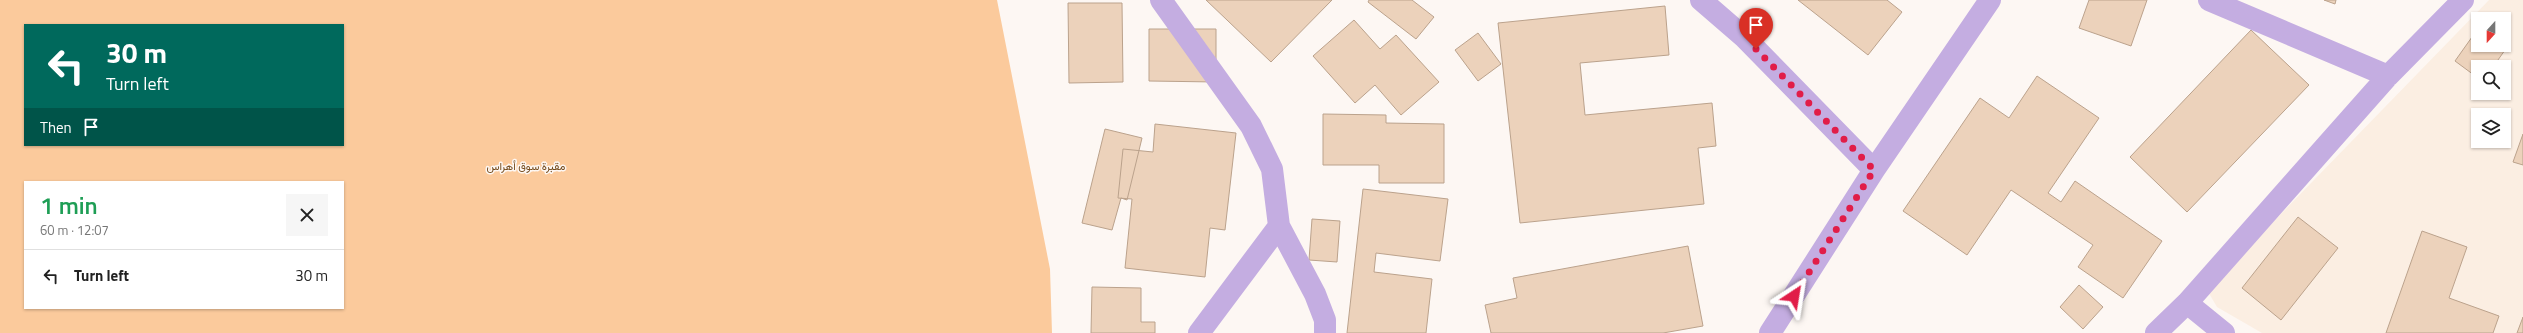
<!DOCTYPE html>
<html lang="en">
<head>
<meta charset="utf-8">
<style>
  body { margin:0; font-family:"Titillium Web",Vazirmatn,sans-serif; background:#f6f6f6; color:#222; height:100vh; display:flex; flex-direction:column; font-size:15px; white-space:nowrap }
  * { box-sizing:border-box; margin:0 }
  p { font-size:13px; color:#767676 }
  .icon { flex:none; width:22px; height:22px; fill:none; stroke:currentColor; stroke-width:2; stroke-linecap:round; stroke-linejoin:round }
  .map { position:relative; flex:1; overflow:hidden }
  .side { position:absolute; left:24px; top:181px; width:320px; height:128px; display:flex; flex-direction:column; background:#fff; border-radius:0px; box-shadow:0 1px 3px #0004 }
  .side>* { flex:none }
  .guide { position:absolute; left:24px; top:24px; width:320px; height:122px; border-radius:0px; box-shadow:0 1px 3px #0004; background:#00695c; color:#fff; overflow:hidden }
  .needle { width:26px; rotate:201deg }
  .tools { position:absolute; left:2471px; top:12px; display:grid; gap:8px }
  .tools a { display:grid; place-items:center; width:40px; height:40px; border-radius:0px; background:#fff; box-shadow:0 1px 3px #0004; font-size:20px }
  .pin { position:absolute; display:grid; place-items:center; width:34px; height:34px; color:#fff; margin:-41px -17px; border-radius:50% 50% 50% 0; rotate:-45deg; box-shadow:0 0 4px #0007 }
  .pin .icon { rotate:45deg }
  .me { position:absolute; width:44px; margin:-22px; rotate:33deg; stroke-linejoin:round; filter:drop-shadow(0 0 3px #0008) }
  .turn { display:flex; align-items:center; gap:14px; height:84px; padding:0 16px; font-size:18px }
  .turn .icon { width:52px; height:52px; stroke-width:2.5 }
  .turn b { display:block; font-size:28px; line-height:34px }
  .then { display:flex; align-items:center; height:38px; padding:0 16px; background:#0003; gap:8px; font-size:15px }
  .round { display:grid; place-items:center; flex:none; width:42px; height:42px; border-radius:0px; background:#f6f6f6 }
  .head { display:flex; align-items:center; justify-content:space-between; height:68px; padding:0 16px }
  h1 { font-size:24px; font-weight:600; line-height:30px; color:#1e9e55 }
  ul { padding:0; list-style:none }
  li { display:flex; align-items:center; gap:12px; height:52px; padding:0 16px; border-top:1px solid #e0e0e0 }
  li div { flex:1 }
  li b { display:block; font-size:15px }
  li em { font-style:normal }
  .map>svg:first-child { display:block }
  .built { fill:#fbeee2; fill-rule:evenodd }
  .green { fill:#fbca9c; fill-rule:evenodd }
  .building { fill:#ecd2bb; stroke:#bba28c }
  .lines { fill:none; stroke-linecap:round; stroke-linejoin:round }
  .street { stroke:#c4ade1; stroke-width:22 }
  .route { stroke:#e11d48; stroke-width:7; stroke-dasharray:0 12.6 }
  .labels { text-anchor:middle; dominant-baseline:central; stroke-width:3; stroke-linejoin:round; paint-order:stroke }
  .park-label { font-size:11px; fill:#73491a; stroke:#fdf7f3 }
</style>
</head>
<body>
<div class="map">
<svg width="2523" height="333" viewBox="0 0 2523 333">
  <rect width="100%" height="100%" fill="#fdf7f3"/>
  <path class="built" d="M2489 0H2523V333H2262L2217 307 2207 290ZM2478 19H2504V45H2478ZM2478 67H2504V93H2478ZM2478 115H2504V141H2478Z"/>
  <path class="green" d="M0 0H997L1050 269 1052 333H0ZM25 25H343V145H25ZM25 182H343V308H25Z"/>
  <path class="building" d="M1206 0H1332L1271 62Z
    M1369 0H1412L1434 17 1416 39 1368 2Z
    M1798 0H1887L1902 12 1868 55Z
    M2089 0H2147L2131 46 2079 28Z
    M2324 0H2336L2335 4Z
    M1068 3H1122L1123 82 1069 83Z
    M1665 6 1669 55 1580 63 1585 115 1712 103 1716 146 1698 148 1704 204 1520 223 1498 23Z
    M1354 20 1380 49 1396 35 1439 82 1401 115 1375 85 1355 103 1313 56Z
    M1149 29H1216V82L1149 81Z
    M2251 30 2309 85 2187 212 2130 157Z
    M2477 30 2478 45H2498L2505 50 2493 67H2478V78L2455 61Z
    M1478 33 1501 64 1478 81 1455 50Z
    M2037 76 2099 118 2048 193 2061 202 2075 181 2162 241 2123 298 2078 267 2093 245 2011 190 1967 255 1903 211 1980 98 2009 118Z
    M1323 114 1386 115V123L1444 124V183H1379V165H1323Z
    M1155 124 1236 133 1225 230 1210 228 1205 277 1125 268 1132 199 1118 198 1123 149 1153 152Z
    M1105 129 1142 138 1127 200 1121 198 1112 230 1082 223Z
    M2523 134V165L2513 162Z
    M1363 189 1448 199 1440 261 1376 253 1374 272 1432 279 1426 333H1347Z
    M2298 217 2338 248 2281 320 2242 288Z
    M1312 219 1340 221 1337 262 1309 260Z
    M2422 231 2467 247 2449 298 2499 316 2493 333H2386Z
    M1688 246 1703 326 1663 333H1491L1485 305 1517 298 1513 278Z
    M2079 285 2103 307 2083 329 2060 307Z
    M1092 287 1141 288V322H1155V333H1091Z
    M2523 317V333H2517Z"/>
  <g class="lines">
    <path class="street" d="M1161 0 1251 126 1272 169 1279 226 1315 294 1325 320V333
      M1701 0 1745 38 1874 170 1770 333
      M2209 0 2388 76
      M1874 170 1990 0
      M2187 303 2224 333
      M1199 333 1279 226
      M2156 333 2187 303 2388 76 2463 0"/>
  </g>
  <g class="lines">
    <path class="route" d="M1756 49 1874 170 1794 296"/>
  </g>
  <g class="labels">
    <g class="park-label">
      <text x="526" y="166">مقبرة سوق أهراس</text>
    </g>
  </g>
</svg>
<div class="tools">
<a><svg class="needle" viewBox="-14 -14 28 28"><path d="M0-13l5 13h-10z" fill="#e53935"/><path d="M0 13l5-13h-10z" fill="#767676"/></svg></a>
<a><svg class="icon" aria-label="search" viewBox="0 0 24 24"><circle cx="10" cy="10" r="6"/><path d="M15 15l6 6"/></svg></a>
<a><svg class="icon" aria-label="layers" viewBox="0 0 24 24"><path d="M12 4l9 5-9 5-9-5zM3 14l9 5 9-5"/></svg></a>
</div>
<div class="pin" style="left:1756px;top:49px;background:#d93025"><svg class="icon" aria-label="arrive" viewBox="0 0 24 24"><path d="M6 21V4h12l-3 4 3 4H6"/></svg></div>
<svg class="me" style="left:1794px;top:296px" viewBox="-20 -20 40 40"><path d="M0-17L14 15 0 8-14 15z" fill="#e11d48" stroke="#fff" stroke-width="4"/></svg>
<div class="guide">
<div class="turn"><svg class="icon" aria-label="left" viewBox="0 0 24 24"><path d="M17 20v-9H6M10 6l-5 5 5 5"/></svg><div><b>30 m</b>Turn left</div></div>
<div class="then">Then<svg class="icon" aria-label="arrive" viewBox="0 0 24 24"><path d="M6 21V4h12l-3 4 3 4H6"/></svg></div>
</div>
<section class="side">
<div class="head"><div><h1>1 min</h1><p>60 m · 12:07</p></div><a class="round"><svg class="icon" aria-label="close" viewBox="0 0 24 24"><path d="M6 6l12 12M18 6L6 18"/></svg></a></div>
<ul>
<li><svg class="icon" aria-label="left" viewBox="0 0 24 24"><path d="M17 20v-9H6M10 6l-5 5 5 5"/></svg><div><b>Turn left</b></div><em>30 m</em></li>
</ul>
</section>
</div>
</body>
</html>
